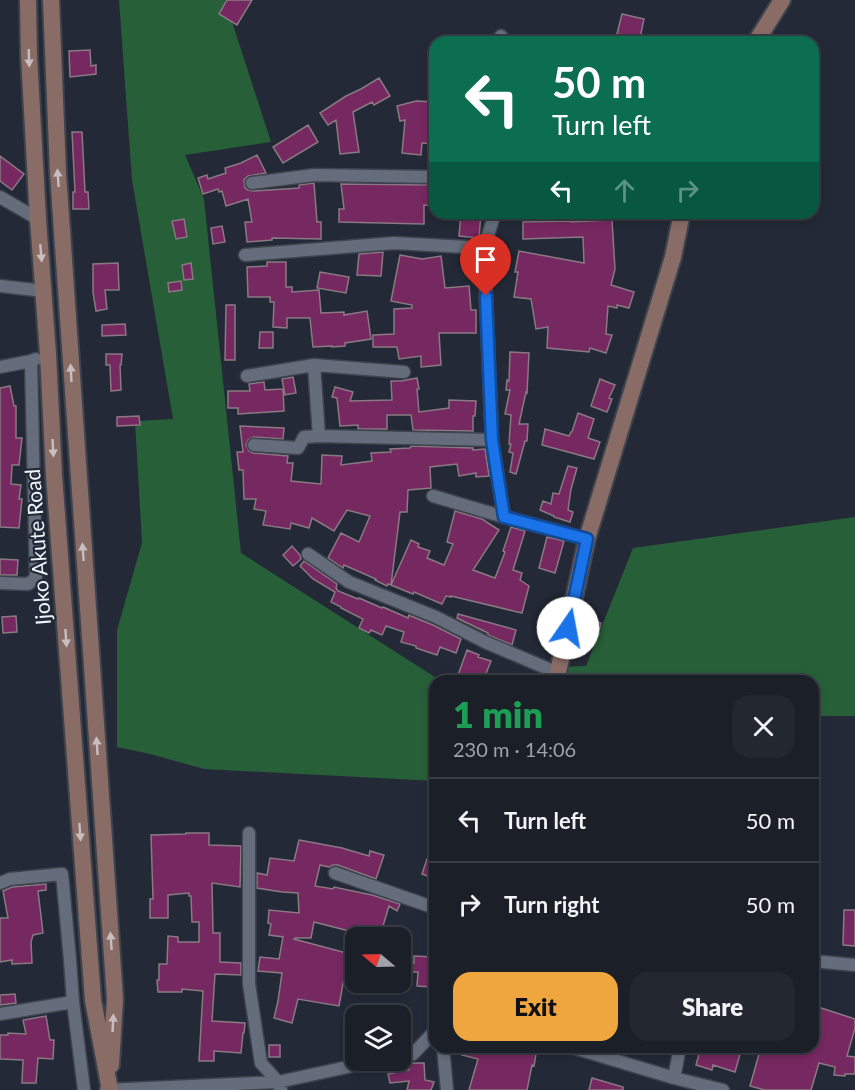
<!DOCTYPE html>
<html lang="en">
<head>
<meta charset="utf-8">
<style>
  body { margin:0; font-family:Lato,sans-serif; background:#232730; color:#f1f3f6; height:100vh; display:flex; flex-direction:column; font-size:22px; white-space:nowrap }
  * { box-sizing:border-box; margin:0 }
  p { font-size:20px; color:#9fa2a8 }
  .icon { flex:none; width:33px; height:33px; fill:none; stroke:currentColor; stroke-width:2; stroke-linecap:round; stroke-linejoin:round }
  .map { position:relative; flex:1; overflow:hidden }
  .details { position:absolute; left:429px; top:675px; width:390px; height:378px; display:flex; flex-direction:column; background:#1a1f28; border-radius:18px; box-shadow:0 3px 9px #0003,0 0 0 2px #383d45 }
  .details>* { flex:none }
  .banner { position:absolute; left:429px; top:36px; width:390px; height:183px; border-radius:18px; box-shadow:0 3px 9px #0003,0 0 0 2px #383d45; background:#0b6e4f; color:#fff; overflow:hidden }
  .needle { width:39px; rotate:289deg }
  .controls { position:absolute; left:345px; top:927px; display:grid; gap:12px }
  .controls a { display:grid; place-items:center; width:66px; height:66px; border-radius:12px; background:#1a1f28; box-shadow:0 3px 9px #0003,0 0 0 2px #383d45; font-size:30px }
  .pin { position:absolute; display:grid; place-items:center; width:51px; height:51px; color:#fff; margin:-62px -26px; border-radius:50% 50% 50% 0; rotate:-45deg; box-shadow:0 0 6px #0007 }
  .pin .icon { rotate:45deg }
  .me { position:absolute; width:66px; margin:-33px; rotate:12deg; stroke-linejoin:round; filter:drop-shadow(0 0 4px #0008) }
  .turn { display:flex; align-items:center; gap:21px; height:126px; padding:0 24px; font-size:27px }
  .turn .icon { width:78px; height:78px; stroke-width:2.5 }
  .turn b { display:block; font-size:42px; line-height:51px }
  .lanes { display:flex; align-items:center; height:57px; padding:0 24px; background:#0003; justify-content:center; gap:30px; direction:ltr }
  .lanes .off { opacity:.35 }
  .round { display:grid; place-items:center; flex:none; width:63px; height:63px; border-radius:18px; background:#232730 }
  .summary { display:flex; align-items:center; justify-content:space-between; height:102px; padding:0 24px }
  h1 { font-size:36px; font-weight:800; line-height:45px; color:#1e9e55 }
  .primary-button { display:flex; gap:12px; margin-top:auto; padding:12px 24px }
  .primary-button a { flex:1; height:69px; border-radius:18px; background:#f0a63f; color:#111; font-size:24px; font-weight:800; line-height:69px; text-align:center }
  .primary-button a+a { background:#232730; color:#f1f3f6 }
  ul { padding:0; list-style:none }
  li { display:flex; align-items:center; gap:18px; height:84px; padding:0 24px; border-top:2px solid #383d45 }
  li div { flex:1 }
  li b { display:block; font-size:22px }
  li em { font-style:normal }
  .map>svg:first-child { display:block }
  .green { fill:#275f38 }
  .building { fill:#762860; stroke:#8a7983; stroke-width:1.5 }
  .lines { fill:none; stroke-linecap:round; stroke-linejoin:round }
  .street-casing { stroke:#3e444e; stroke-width:15 }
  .secondary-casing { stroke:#3e444e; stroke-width:20 }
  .street { stroke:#656d7c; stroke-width:12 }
  .secondary { stroke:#8a6c66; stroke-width:16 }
  .oneway { fill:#c7bec1 }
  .route-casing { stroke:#114b97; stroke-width:15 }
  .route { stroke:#1a73e8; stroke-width:10 }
  .labels { text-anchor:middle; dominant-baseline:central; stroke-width:4.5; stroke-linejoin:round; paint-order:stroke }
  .street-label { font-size:21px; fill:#eff4fd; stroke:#232936 }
</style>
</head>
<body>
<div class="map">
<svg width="855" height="1090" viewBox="0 0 855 1090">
  <rect width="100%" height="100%" fill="#232936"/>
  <path class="green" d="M119 0H225L271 142 185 155 204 199 241 553 441 681H435V781L204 769 150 754 117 747V630L142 543 135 421 173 419 132 180Z
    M855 517V716H813V681H530V680L558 667 586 666 633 548Z"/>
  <path class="building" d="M227 0H252L237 25 219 14Z
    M622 14 644 19 640 38 617 34Z
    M90 50 91 66 96 65V74L70 77 69 51Z
    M379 78 390 96 374 105 372 102 353 112 359 152 340 154 336 120 328 125 320 113 346 96 361 89Z
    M416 101 435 102V144L422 143 421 155 402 153 405 120 400 121 397 106Z
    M308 125 318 142 283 163 273 147Z
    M72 132H82L85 192H88L89 209H73V192H75Z
    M257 155 266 173 248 176 244 180 245 188 248 190 253 191 299 188V185L314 183 317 222H321V239L272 238V240L247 242 245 222H252L248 199 226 206 222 191 219 192 218 189 203 194 198 178 207 175 208 179 226 173 225 168 241 163Z
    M0 156 24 174 12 190 0 181Z
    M341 184 435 185V206L424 205V224L339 222V209H344Z
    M461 213H481L479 238 459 236Z
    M184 219 187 237 176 239 172 221Z
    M612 220 615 269 611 285 634 292 629 308 617 305V308L608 306 606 334 612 335 606 353 590 348 589 352 547 348 548 327 536 329 531 299 514 297 518 272H515L519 251 584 263 583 237 523 239V222L571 221V222Z
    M222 226 225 242 213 244 211 228Z
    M383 252 381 276 357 275 359 254Z
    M400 255 422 259 441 256 445 288 469 286 471 310H476V333H439L441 365 421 367V356L399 359 397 347H373V335L394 334V309L412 308V305L391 301Z
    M267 262H286V287H292V292L319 290 321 313 344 312V315L367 311 371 339 345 343V346L332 347V346L313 347 310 318H287V328L273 327 274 302H270V297H248L247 267 267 266Z
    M118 263 119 290H105L107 309 96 311 93 292V264Z
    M191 263 193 279 184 280 182 265Z
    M320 272 349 277 346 293 317 288Z
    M181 281 182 290 169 292 168 283Z
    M226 305H235V360H225Z
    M125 324 126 335 102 336V325Z
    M260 332H273V348H259Z
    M510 352 529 353 527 393 526 392 519 424H528L527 441H525L516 474 510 472 513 453 509 452 511 444H509L511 415 505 414 510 390H506L507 380 509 381Z
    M106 354H122L121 365H120L121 390 111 391 110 365H106Z
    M293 377 296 393 285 395 282 379Z
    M417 378 419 389H417L419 412 449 408V400L476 401 475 416H473V431L413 430 411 415H387V429H358V425L340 426 337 398 332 397 335 387 353 392 350 401 392 400 391 381H401Z
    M600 379 615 385 609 398 612 399 607 412 591 406Z
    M264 382 265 390 283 389 284 411 238 414V408H228V391H250L249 384Z
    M10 386 14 406H16V438H22L19 465H12L11 484 21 485 19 499H22L19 528 0 527V388Z
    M578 413 594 419 588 438 600 442 594 459 542 445 545 429 569 436 571 432H572Z
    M139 416 140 425 117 426V417Z
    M240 426 284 428 283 439 254 437 248 440 246 445 249 451 253 453 288 456 287 463H293L291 481 321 484 322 455 342 456 341 465 372 461 371 453 391 452 390 449 410 448 411 446 473 448V450L485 449 489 476 476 477V473L459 476 457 464 430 467 431 488 408 490 407 512H400L391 585 388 584 387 586 375 580 376 579 344 565 343 568 328 558 341 533 359 542 370 516 347 510 334 531 312 518 309 528 291 523 290 529 263 525 266 511 254 509 256 499H244L243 470H239L237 452H243Z
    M568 466 577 468 571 489 568 510 573 512 570 522 554 517V516L540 510 543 501 551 504 553 493 559 494Z
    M455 511 482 519 499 530 473 570 495 578 505 552 503 551 511 527 525 531 513 570 522 573 520 580 529 586 522 613 451 596V597L446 596 442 604 414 592 413 594 391 585 411 540 419 544 418 547 430 551 427 558 444 565 453 544 447 542Z
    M547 537 564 541 555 573 539 568Z
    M292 546 300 555 301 559 293 566 283 555Z
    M0 559 18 560 17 575H0Z
    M304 561 337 584 336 588 338 591 358 599 359 598 382 608 383 607 408 618 409 615 411 616 433 625 461 639 456 653 440 647 437 655 416 648V646L401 642 404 632 386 626 382 635 371 630 369 633 359 628 363 619 341 608V607L331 602 335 592 313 579 300 566Z
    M458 614 516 630 512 645 488 635V633L457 618Z
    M16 616 17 632 3 633 2 617Z
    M587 619 601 623 598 636 583 632Z
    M467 650 479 655 478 657 491 661 483 681H476L458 675Z
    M186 833H209V845L241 846 240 887 212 883 213 933H220V962L241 963V975L215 974 212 1021 245 1023 244 1033H243L241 1053 214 1051V1061H199L203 991 182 989V992H158L157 980H159V964H167L168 936 178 937V942H199V922H192L191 896H189V893L168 895V918H150V899H153L151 835 186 834Z
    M299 840 342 848 369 856 370 851 384 855 376 879 338 865H333L329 867 320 865 315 886 333 889 334 887 372 895 400 904 397 911 389 906 383 926 386 927 383 938H360L361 934 314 922 311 938H295L294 939 354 955 353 961H356V970H350L348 979 344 978 339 1006 298 999 292 1023 274 1018 278 1001 282 973 258 971 260 957 279 959 283 937 269 935 271 924 268 923 269 910 299 913 298 893 282 892 257 888V873L267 875 270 858 294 861Z
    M427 859 435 862V879L422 874Z
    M46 884V890L38 891 43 933 33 935 31 942 32 963 12 964V960L0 962V918H8L3 891 12 887Z
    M844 910H855V946L843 945Z
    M414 956 434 957 431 987 417 986 418 972H400V964L414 963Z
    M15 994 16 1003 0 1005V995Z
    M818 1007 855 1019V1028L847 1056 855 1057V1074H845V1076L834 1075 835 1067 819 1063 811 1090H765L750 1086 761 1047H813V1022Z
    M46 1016 50 1040H54L53 1059 38 1058 36 1083H22L23 1060 0 1059V1035H8V1033L26 1034 23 1020Z
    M269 1045H280V1057H269Z
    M465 1047H479L488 1050 489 1048 512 1054 513 1050 536 1054 534 1066 532 1065 527 1090H469L478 1059 462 1055Z
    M701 1047H742L735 1072 713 1065 712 1070 696 1065Z
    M409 1063H424L425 1080 434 1082 431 1090H407L409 1081 390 1083 388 1074 409 1070Z
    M592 1078 623 1087V1090H589Z"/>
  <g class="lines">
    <g class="street-casing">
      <path id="street" d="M501 36 506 42
        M252 183 314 175 435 177
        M0 197 38 219
        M495 213 484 248 492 440 504 517 587 539
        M495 214 511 213
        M245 255 394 243 484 248
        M0 286 44 291
        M314 365 404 372
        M0 367 31 361 36 359
        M247 376 314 365 319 436
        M254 445 298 448 304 437 319 436 492 440
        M433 496 504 517
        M308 554 349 582 436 617 485 642 558 673
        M0 583 28 584 36 578 31 361
        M249 833V984L261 1063 278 1082 281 1090
        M335 873 435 908
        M0 883 10 879 62 874 70 960 73 1002 84 1090
        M813 961 855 965
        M0 1014 73 1002
        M443 1047 447 1090
        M571 1047 674 1078 723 1090
        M400 1056 413 1054 435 1031
        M674 1078 680 1047
        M106 1090 278 1082 380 1060"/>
    </g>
    <g class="secondary-casing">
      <path id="secondary" d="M28 0 29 56 38 219 48 354 54 475 93 1000 110 1090
        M51 0 58 173 115 999 111 1065
        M756 42 782 0
        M556 681 587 539 673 257 682 213"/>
    </g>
    <use href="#street" class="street"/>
    <use href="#secondary" class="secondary"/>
  </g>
  <defs><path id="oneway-solid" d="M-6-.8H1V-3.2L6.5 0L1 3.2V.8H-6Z" transform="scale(1.5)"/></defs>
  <g class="oneway">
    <use href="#oneway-solid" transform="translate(29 58) rotate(88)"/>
    <use href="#oneway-solid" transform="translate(58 178) rotate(-94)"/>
    <use href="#oneway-solid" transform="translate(41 253) rotate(85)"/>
    <use href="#oneway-solid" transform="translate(71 373) rotate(-93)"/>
    <use href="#oneway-solid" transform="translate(53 448) rotate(87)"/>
    <use href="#oneway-solid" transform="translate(83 552) rotate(-94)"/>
    <use href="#oneway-solid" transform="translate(66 638) rotate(86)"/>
    <use href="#oneway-solid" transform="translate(97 746) rotate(-94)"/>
    <use href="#oneway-solid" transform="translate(80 832) rotate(86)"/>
    <use href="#oneway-solid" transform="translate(111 941) rotate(-94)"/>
    <use href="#oneway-solid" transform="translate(113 1023) rotate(-87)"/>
  </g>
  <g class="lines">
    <g class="route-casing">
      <path id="route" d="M486 296 492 440 504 517 587 539 568 628"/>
    </g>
    <use href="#route" class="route"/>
  </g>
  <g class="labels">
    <g class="street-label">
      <text transform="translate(37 547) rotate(-94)">Ijoko Akute Road</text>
    </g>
  </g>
</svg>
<div class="controls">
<a><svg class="needle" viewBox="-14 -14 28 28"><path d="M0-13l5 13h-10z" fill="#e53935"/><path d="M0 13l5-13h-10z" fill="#9fa2a8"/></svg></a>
<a><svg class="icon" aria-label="layers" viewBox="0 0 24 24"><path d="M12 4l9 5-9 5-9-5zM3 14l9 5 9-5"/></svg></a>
</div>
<div class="pin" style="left:486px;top:296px;background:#d93025"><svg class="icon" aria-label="arrive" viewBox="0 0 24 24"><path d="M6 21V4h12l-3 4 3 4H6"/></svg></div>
<svg class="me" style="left:568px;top:628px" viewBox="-20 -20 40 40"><circle r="19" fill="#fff"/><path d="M0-13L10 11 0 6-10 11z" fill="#1a73e8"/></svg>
<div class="banner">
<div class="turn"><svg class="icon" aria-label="left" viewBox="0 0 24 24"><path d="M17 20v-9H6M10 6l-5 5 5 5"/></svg><div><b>50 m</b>Turn left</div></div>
<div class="lanes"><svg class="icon" aria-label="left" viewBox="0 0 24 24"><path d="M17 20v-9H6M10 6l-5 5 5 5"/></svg><svg class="icon off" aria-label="ahead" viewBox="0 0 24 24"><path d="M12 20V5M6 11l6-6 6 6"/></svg><svg class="icon off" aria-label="right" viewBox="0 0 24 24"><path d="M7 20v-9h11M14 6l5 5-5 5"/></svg></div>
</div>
<section class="details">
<div class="summary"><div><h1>1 min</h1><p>230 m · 14:06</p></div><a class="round"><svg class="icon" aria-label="close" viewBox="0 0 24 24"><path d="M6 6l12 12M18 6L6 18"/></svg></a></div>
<ul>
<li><svg class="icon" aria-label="left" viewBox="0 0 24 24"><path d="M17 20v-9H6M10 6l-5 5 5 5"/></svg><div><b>Turn left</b></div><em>50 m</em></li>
<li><svg class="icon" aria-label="right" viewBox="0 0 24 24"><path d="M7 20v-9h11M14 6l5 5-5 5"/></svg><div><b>Turn right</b></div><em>50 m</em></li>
</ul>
<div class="primary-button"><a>Exit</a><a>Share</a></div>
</section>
</div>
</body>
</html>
